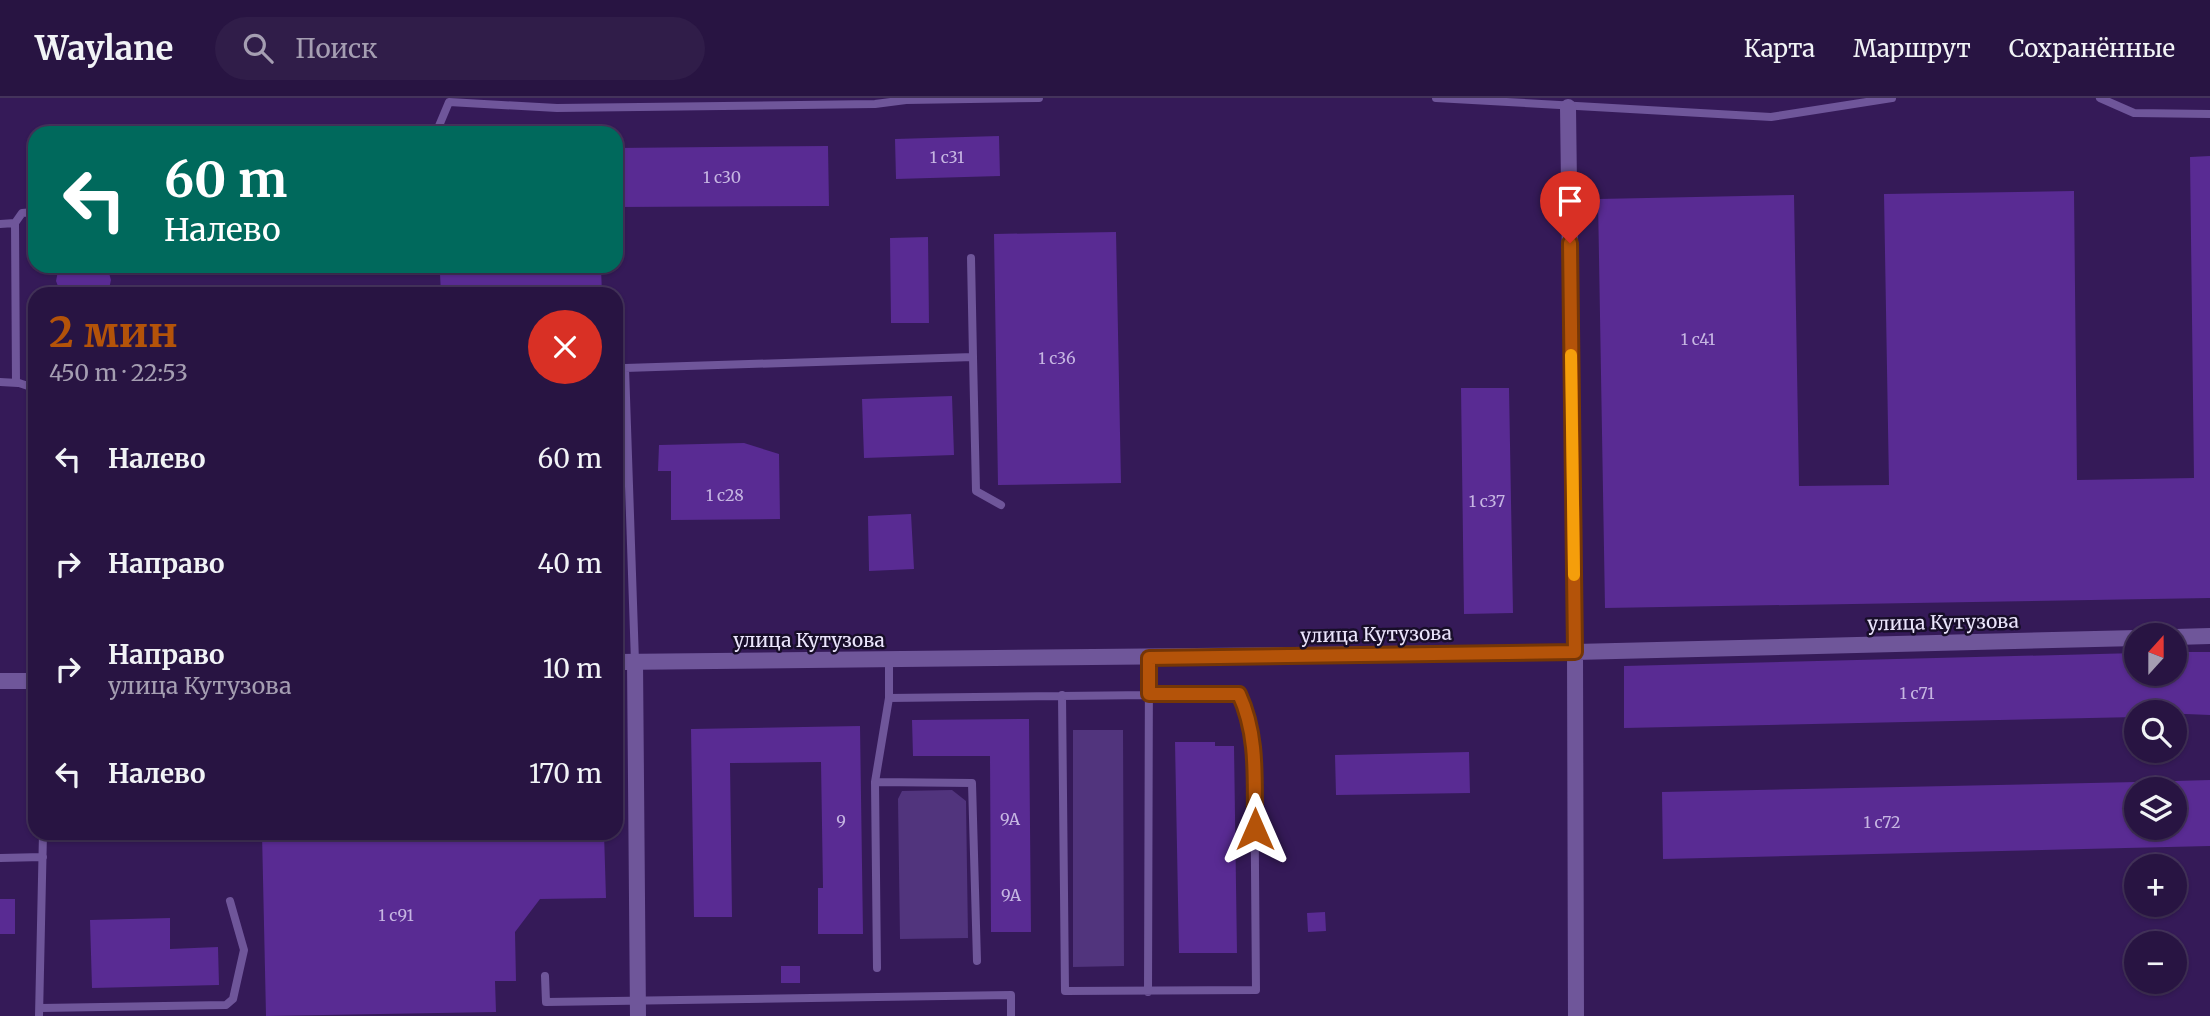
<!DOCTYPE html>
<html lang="ru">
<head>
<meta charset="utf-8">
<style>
  body { margin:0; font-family:Merriweather,serif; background:#301d49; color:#f1f3f6; height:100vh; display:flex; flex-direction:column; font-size:26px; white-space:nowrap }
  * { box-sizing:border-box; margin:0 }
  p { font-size:23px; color:#a59eb2 }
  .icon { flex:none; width:38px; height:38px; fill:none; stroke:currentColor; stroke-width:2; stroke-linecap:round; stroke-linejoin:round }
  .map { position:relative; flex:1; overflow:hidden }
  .details { position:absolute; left:28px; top:189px; width:595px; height:553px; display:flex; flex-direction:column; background:#281442; border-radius:21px; box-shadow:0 2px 5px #0004,0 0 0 2px #44335b }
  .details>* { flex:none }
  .top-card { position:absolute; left:28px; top:28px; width:595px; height:147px; border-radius:21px; box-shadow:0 2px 5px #0004,0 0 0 2px #44335b; background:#00695c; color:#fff; overflow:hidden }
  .needle { width:46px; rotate:21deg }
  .buttons { position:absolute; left:2124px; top:525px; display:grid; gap:14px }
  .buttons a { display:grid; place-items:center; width:63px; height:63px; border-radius:50%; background:#281442; box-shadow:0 2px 5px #0004,0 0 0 2px #44335b; font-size:35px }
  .pin { position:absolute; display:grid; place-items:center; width:60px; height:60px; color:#fff; margin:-72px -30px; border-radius:50% 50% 50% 0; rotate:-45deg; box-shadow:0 0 7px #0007 }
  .pin .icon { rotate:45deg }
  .me { position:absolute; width:77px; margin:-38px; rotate:0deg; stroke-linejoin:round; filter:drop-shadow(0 0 5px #0008) }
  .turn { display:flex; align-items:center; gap:24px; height:147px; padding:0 21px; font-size:32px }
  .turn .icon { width:91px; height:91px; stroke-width:2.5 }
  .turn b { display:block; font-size:49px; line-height:60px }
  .round { display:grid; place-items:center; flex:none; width:74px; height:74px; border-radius:37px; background:#301d49 }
  .overview { display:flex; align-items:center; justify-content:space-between; height:119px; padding:0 21px }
  h1 { font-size:42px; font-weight:700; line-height:52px; color:#b45309 }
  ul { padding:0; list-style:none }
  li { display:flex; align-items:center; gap:21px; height:105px; padding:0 21px }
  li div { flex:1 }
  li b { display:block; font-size:26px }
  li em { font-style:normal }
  header { display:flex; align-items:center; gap:42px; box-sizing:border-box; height:98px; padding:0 35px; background:#281442; border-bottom:2px solid #44335b }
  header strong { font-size:33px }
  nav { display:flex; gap:38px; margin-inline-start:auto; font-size:24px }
  .search { width:490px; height:63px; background:#301d49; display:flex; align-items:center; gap:18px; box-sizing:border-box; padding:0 24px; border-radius:38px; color:#a59eb2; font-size:26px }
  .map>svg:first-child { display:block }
  .green { fill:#51347d }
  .building { fill:#592b93 }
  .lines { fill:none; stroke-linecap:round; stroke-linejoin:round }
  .lane { stroke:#6f569a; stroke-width:8 }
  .street { stroke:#6f569a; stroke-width:16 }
  .route-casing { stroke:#753606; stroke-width:18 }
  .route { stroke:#b45309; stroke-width:12 }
  .slow { stroke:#f59e0b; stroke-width:12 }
  .labels { text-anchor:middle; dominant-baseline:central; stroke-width:5; stroke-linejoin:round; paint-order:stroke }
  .number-label { font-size:16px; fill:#c6b6e2 }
  .street-label { font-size:19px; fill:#ebe5fc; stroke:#180e29 }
</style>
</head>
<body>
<header>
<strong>Waylane</strong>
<div class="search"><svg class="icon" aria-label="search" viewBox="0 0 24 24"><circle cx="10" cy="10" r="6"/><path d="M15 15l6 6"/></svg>Поиск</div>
<nav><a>Карта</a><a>Маршрут</a><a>Сохранённые</a></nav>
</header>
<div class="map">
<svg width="2210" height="918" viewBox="0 0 2210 918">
  <rect width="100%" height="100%" fill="#351a58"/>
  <path class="green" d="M1073 632H1123L1124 868 1073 869Z
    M952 692 966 703 968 840 900 841 898 701 902 693Z"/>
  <path class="building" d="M999 38 1000 78 896 81 895 41Z
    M828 48 829 108 616 109V50Z
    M2210 58V500L1605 510 1598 101 1794 97 1799 388 1889 387 1884 96 2074 93 2077 382 2194 380 2190 59Z
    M1116 134 1121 385 998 387 994 136Z
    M928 139 929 225H891L890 140Z
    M59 168H107L111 182 109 191 105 196H61L56 183Z
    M601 170 602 196H441L440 176Z
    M1461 290H1509L1513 515 1464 516Z
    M952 298 954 357 864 360 862 301Z
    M744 345 779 356 780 421 671 422V373H658L659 347Z
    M911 416 914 471 869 473 868 418Z
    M2175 554H2210V617L2137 614V619L1624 630V568L2137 555V576H2175Z
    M1029 621 1031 834H991L990 658H913L912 622Z
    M860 628 863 836H818V790H823L821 664 730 665 732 819H694L691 631Z
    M1175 644H1215V648H1234L1237 855H1179Z
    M1469 654 1470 695 1336 697 1335 657Z
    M2210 682V748L1663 761 1662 694 2137 684V730H2175V683Z
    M262 735H604L606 800 540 801 515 834 516 883H495L496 914 266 918Z
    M0 801H15V836H0Z
    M1325 814 1326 833 1308 834 1307 815Z
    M170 820V851L218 849 219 887 92 890 90 822Z
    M781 868H800V885H781Z"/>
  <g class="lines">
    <path class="lane" d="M1436 0 1771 19 1892 0
      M2100 0 2134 15 2210 16
      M436 35 449 4 557 10 875 6 906 2 1039 0
      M35 114 22 115 15 125 16 284 31 289 35 409
      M0 126 15 125
      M973 259 976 393 1001 407
      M0 284 18 285
      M635 564 625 270 973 259 971 160
      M889 600 1239 596 1250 620 1254 650 1256 892 1065 893 1062 597
      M875 684 972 685 977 863
      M0 760 43 759
      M877 870 875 684 889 600V563
      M545 878 546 904 1011 897V918
      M1148 894 1149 560
      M41 910 226 907 233 901 244 852 230 803
      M39 918 43 735"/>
    <path class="street" d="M1568 9 1575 554 1576 918
      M2175 539 2210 538
      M616 564 1575 554 2137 540
      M635 564 638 918
      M0 583H35"/>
  </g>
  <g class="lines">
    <g class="route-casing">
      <path id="route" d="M1255 731C1254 685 1259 639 1239 596H1149V560L1575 554 1570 145"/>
    </g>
    <use href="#route" class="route"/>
    <path class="slow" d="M1571 257 1574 477"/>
  </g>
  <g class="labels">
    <g class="number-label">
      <text x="947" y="59">1 с31</text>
      <text x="722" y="79">1 с30</text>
      <text x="1698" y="241">1 с41</text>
      <text x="1057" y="260">1 с36</text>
      <text x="725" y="397">1 с28</text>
      <text x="1487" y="403">1 с37</text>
      <text x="1917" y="595">1 с71</text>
      <text x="1010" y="721">9А</text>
      <text x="841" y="723">9</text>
      <text x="1882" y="724">1 с72</text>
      <text x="1011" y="797">9А</text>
      <text x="396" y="817">1 с91</text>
    </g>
    <g class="street-label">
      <text transform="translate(1943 524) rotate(-1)">улица Кутузова</text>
      <text transform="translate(1376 536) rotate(-1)">улица Кутузова</text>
      <text x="809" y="542">улица Кутузова</text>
    </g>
  </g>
</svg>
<div class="buttons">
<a><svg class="needle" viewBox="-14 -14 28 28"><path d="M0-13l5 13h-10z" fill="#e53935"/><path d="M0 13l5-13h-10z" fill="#a59eb2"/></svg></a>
<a><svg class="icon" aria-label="search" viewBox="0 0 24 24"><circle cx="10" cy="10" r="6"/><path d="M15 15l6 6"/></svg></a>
<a><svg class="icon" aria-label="layers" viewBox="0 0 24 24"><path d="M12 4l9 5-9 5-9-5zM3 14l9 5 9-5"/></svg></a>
<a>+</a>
<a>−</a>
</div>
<div class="pin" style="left:1570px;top:145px;background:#d93025"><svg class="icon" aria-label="arrive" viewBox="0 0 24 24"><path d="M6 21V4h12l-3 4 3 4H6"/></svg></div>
<svg class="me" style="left:1255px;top:731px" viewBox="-20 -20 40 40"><path d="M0-17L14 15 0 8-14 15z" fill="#b45309" stroke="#fff" stroke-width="4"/></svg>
<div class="top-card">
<div class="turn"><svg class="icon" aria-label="left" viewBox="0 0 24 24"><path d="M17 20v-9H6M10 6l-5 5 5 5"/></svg><div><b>60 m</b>Налево</div></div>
</div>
<section class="details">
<div class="overview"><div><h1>2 мин</h1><p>450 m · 22:53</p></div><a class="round" style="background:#d93025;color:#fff"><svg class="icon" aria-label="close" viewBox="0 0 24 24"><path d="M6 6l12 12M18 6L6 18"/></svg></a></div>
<ul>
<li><svg class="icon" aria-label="left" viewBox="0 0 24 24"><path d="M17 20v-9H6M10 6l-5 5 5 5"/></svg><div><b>Налево</b></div><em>60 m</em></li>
<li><svg class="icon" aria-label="right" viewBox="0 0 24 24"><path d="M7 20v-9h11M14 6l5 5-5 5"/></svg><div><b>Направо</b></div><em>40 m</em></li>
<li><svg class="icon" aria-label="right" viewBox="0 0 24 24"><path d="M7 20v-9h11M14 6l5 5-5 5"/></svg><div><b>Направо</b><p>улица Кутузова</p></div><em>10 m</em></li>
<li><svg class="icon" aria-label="left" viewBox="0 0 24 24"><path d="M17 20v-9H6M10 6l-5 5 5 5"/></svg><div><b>Налево</b></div><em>170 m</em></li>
</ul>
</section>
</div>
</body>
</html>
